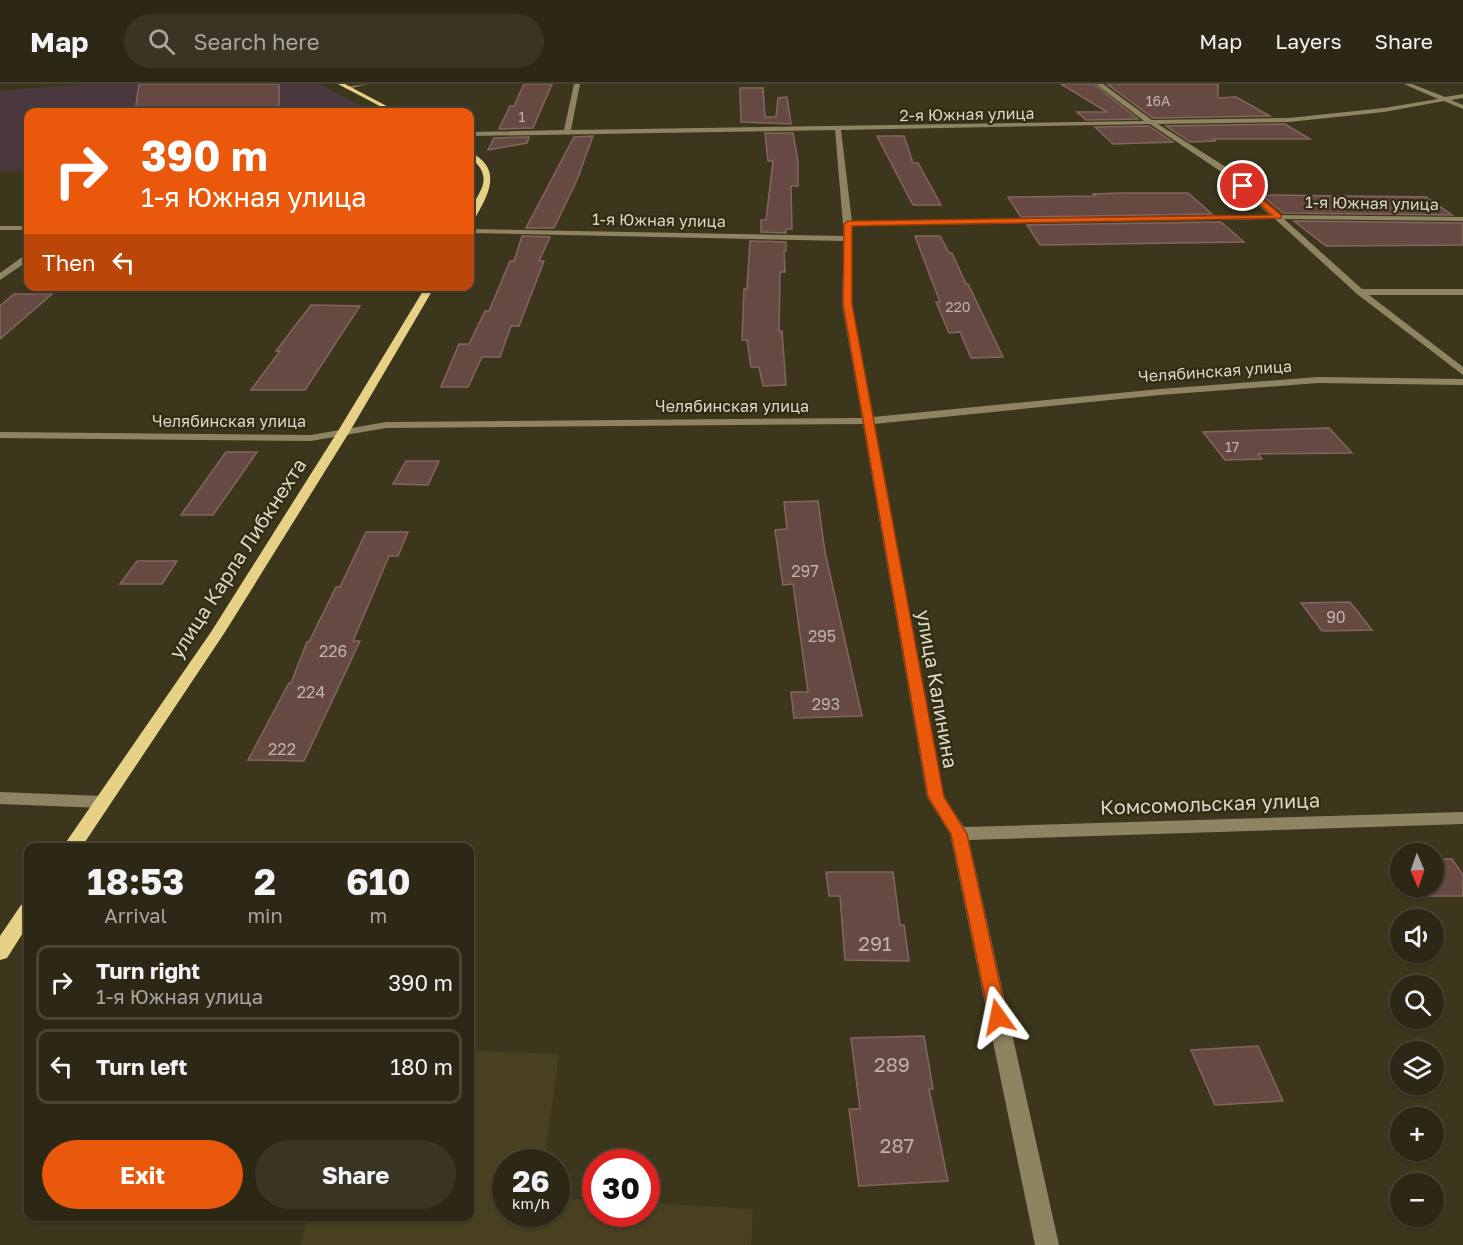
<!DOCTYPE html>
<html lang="en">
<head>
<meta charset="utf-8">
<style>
  body { margin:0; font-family:"Golos Text",sans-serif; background:#393423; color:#f1f3f6; height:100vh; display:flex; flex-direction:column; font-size:22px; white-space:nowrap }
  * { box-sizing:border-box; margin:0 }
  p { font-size:20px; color:#a7a6a1 }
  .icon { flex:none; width:33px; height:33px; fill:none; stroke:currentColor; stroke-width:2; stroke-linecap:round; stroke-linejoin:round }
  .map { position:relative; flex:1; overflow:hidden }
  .sheet { position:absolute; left:24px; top:759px; width:450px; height:378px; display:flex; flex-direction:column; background:#2d2816; border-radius:12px; box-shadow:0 2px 4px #0004,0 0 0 2px #484435 }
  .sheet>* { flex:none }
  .hud { position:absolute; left:24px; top:24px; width:450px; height:183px; border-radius:12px; box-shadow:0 2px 4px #0004,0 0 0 2px #484435; background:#ea580c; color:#fff; overflow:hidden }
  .needle { width:39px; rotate:178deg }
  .tools { position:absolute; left:1390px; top:759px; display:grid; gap:12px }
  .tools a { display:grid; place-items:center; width:54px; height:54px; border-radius:50%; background:#2d2816; box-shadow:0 2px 4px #0004,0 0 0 2px #484435; font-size:30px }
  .speed { position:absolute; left:492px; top:1065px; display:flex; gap:12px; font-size:30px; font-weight:700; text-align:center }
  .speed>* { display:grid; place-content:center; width:78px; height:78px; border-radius:50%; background:#2d2816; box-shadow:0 2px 4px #0004,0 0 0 2px #484435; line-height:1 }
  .speed small { font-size:15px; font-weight:400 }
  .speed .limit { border:9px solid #d22; background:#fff; color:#111 }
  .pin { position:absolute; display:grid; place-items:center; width:51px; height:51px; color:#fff; margin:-26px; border:3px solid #fff; border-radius:50%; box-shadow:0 2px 6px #0007 }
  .me { position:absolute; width:66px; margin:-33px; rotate:348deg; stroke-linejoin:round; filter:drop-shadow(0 0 4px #0008) }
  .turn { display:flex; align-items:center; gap:21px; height:126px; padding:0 18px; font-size:27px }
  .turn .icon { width:78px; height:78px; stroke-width:2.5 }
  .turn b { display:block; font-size:42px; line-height:51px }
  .then { display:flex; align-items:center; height:57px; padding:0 18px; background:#0003; gap:12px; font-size:22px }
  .eta { display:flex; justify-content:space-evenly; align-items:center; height:102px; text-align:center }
  .eta b { font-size:36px; font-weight:700; line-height:42px }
  .cta { display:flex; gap:12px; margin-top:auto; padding:12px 18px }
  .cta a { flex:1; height:69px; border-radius:36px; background:#ea580c; color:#fff; font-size:24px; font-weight:700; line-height:69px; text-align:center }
  .cta a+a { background:#393423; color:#f1f3f6 }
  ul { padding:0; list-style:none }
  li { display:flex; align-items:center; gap:18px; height:75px; margin:0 12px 9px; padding:0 6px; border:3px solid #484435; border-radius:12px }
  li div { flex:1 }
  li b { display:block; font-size:22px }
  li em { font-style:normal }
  header { display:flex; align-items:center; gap:36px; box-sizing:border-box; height:84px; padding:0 30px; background:#2d2816; border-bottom:2px solid #484435 }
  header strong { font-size:28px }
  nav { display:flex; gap:33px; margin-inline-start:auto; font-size:21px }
  .search { width:420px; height:54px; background:#393423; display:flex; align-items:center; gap:15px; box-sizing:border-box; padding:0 21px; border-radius:33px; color:#a7a6a1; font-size:22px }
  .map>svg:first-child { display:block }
  .commercial { fill:#4b383f }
  .built { fill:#48401f }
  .building { fill:#664943; stroke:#84665f; stroke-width:1.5 }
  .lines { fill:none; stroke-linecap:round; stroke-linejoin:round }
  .minor { fill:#8e8461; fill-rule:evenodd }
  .major { fill:#e6d187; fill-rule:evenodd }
  .route { fill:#ea580c; stroke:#983908; stroke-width:1.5 }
  .labels { text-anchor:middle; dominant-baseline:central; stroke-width:4.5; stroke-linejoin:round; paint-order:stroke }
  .far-number-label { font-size:14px; fill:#bdb4a7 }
  .far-street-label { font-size:16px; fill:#dad7c8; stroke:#322c13 }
  .number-label { font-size:16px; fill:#bdb4a7 }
  .street-label { font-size:20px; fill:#dad7c8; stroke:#322c13 }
  .near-number-label { font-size:20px; fill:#bdb4a7 }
</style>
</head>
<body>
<header>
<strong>Map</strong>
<div class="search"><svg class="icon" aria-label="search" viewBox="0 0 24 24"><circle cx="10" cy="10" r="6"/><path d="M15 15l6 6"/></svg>Search here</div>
<nav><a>Map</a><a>Layers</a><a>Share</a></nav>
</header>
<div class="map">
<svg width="1463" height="1161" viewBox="0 0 1463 1161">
  <rect width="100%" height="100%" fill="#3c361d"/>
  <path class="commercial" d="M87 0H320L373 28H28V87H0V7Z"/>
  <path class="built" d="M470 967 559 970 544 1078H506V1130H556L557 1114 595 1116 596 1130H646L647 1119 753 1125 751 1161H300L308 1133 470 1132Z"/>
  <path class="building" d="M139 0H279V28H135Z
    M524 0H552L533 44 499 45 510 22H514Z
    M1061 0H1094L1138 35 1086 36 1077 28H1107Z
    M1107 0H1218V14L1236 13 1270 32 1153 34Z
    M740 4H763L765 33H776L778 14 787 13 791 40 741 38Z
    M1285 40 1310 55H1213L1215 57 1190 58 1166 42Z
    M1149 42 1173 58 1113 60 1095 43Z
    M765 49H793L798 77V102H791L792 145H786V149L761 148V136H766L773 77H768Z
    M593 52 577 96 554 144H526L574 53Z
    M877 52H904L913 79H918L941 121H913Z
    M529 53 527 59 488 66 494 54Z
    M1125 109H1188L1212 130 1021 133 1008 113 1095 112 1093 110Z
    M1261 111 1426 113 1452 131 1283 129Z
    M1294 137 1463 139V161L1326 162Z
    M1221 138 1244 158 1040 161 1027 141Z
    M522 152 550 153 539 177H544L519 242H511L500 273H482L468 303H441L459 260H469L485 227H489L510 177H514Z
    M915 152H940L949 169H952L966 200H968L1003 273 971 274 960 248 949 249 936 218H940Z
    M750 157 786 158V167H784L785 188H780L779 247H782L786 301 763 302 759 283H751L747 256H742L744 205H747Z
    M14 210H52L0 255V222Z
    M311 221 360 222 305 306H251L280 267H276Z
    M1329 344 1352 369 1258 370 1262 375 1225 376 1203 348Z
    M226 368H257L213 431H181Z
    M406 377H439L428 401 393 400Z
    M818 417 825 468 862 632 794 634 791 608H808L793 500 783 501 775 446 787 445 784 418Z
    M366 448H408L398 472H389L353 557H360L304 677 248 676 289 599H291L307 558H309L336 503H340Z
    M137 477H177L162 500H120Z
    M1350 518 1372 546 1322 547 1301 519Z
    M1434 775H1452L1463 791V812H1413L1407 802H1434Z
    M826 788H893L900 841H904L909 877 845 876 840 812H829Z
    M924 952 933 1005H929L948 1097 859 1102 849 1025H860L851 954Z
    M1258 962 1283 1017 1215 1021 1191 966Z"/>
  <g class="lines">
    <path class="minor" d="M368 0 347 5 344 3Z
      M574 0H580L571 46 1144 37 1096 0H1103L1152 36 1289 34 1384 24 1438 15 1404 0H1412L1445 13 1463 10V14L1451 16 1463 21V25L1444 17 1384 28 1289 38 1158 40 1229 85 1279 131 1463 133V137L1284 135 1362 205H1463V211H1369L1463 283V291L1357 210 1275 135 852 142V220L873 333 1160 305 1318 293 1463 295V301L1318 299 1160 311 874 340 944 713 964 743 1463 728V740L969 756 1059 1161H1035L950 750 927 713 863 340 386 344 311 357 0 354V348L311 351 386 338 862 334 842 220 844 157 470 149V145L844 152 835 46 470 52V48L564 46ZM1150 40 1223 89 1270 131 852 138 841 46Z
      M0 142H28V146H0Z
      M25 171H28V177L0 196V189Z
      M0 708 102 712 108 714 111 718 108 722 102 724 0 720Z"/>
    <path class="major" d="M338 0H345L398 28H391Z
      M470 68C504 85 488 111 474 136L470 138C467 112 502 100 470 73Z
      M426 202H435L350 347 225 548 81 764H62L211 548 338 347Z
      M28 819V841L7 874 0 876V852L21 821Z"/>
  </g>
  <path class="route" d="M1241 101H1246L1281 131V134L852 142V220L944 713 967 750 1007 933 1005 938 998 941 991 938 989 933 951 750 928 713 843 220 844 140 848 137 1272 131 1241 104Z"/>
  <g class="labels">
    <g class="far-number-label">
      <text x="1158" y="16">16А</text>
      <text x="522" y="32">1</text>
      <text x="958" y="222">220</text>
      <text x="1232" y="362">17</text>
    </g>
    <g class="far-street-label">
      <text transform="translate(967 30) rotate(-1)">2-я Южная улица</text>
      <text transform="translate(1372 119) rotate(1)">1-я Южная улица</text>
      <text transform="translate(659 136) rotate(1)">1-я Южная улица</text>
      <text transform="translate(1215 287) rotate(-4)">Челябинская улица</text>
      <text x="732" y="322">Челябинская улица</text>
      <text x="229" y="337">Челябинская улица</text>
    </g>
    <g class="number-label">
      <text x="805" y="487">297</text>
      <text x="1336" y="533">90</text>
      <text x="822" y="552">295</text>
      <text x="333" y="567">226</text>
      <text x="311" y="608">224</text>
      <text x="826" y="620">293</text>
      <text x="282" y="665">222</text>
    </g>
    <g class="street-label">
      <text transform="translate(237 474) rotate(-57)">улица Карла Либкнехта</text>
      <text transform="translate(938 605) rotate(80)">улица Калинина</text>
      <text transform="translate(1210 719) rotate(-2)">Комсомольская улица</text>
    </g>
    <g class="near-number-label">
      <text x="875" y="859">291</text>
      <text x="892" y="980">289</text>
      <text x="897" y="1061">287</text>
    </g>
  </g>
</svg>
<div class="tools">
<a><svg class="needle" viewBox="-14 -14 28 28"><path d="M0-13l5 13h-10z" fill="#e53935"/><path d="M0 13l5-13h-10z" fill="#a7a6a1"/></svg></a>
<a><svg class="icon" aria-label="sound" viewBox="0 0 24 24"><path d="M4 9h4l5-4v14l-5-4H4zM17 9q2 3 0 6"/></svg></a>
<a><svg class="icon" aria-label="search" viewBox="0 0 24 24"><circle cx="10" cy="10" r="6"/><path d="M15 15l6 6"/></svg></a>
<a><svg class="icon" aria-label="layers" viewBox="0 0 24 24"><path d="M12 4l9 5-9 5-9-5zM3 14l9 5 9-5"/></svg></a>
<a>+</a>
<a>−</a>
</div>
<div class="speed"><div>26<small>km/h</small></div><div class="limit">30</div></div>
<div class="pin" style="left:1243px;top:102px;background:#d93025"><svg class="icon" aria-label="arrive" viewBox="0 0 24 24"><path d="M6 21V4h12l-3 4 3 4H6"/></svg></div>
<svg class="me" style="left:998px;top:933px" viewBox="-20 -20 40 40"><path d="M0-17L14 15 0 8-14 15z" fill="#ea580c" stroke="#fff" stroke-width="4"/></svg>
<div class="hud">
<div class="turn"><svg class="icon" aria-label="right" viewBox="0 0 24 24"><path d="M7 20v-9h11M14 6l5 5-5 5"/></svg><div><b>390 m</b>1-я Южная улица</div></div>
<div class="then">Then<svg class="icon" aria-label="left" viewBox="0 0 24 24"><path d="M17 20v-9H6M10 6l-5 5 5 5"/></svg></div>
</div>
<section class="sheet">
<div class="eta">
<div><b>18:53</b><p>Arrival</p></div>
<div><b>2</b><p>min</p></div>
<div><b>610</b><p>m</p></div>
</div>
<ul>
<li><svg class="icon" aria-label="right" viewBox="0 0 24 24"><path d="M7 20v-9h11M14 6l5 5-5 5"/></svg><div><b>Turn right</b><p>1-я Южная улица</p></div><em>390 m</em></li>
<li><svg class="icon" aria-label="left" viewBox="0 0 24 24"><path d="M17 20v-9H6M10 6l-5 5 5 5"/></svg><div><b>Turn left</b></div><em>180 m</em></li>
</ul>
<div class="cta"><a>Exit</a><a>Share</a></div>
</section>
</div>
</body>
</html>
